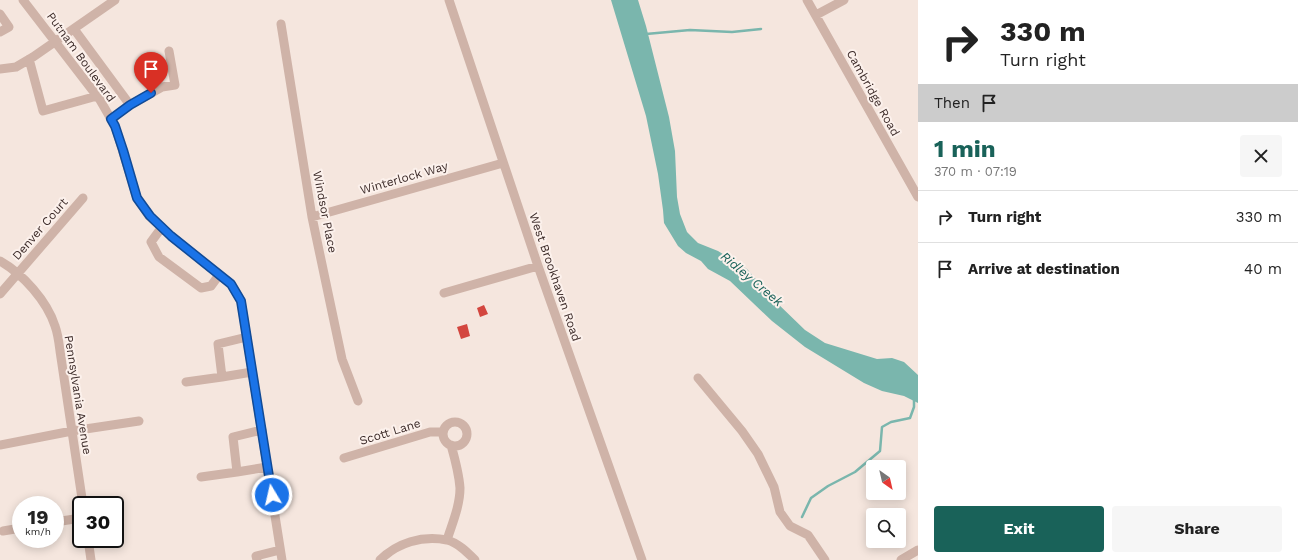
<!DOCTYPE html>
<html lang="en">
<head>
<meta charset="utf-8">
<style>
  body { margin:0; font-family:"Work Sans",sans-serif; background:#f6f6f6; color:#222; height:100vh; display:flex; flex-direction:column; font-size:15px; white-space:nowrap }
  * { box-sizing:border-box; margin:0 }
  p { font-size:13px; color:#767676 }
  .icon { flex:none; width:22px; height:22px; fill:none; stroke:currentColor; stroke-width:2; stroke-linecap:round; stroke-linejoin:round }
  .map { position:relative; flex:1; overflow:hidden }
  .details { display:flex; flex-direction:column; background:#fff; width:380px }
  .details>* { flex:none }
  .guide { background:#fff; color:#222; overflow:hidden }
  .needle { width:26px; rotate:146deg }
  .buttons { position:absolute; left:866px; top:460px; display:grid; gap:8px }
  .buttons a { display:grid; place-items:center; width:40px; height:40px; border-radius:4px; background:#fff; box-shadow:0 2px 10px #0003; font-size:20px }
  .speed { position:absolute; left:12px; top:496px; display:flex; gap:8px; font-size:20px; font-weight:700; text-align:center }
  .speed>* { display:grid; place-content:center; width:52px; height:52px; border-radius:50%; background:#fff; box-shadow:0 2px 10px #0003; line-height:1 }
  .speed small { font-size:10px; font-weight:400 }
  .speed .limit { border:2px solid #111; border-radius:6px; background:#fff; color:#111 }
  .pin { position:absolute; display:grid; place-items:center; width:34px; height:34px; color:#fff; margin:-41px -17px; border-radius:50% 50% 50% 0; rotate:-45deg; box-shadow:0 0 4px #0007 }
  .pin .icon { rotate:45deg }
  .me { position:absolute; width:44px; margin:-22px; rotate:351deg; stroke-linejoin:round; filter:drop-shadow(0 0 3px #0008) }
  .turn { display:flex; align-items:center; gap:14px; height:84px; padding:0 16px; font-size:18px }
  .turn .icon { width:52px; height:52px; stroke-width:2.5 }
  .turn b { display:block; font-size:28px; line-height:34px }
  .then { display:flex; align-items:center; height:38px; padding:0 16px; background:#0003; gap:8px; font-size:15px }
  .round { display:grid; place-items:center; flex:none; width:42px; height:42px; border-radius:4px; background:#f6f6f6 }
  .overview { display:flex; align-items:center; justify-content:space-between; height:68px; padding:0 16px }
  h1 { font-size:24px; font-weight:700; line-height:30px; color:#196259 }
  .cta { display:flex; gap:8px; margin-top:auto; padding:8px 16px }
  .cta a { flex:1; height:46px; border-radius:4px; background:#196259; color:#fff; font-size:16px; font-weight:700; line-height:46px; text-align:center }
  .cta a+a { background:#f6f6f6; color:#222 }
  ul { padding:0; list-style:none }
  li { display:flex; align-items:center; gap:12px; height:52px; padding:0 16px; border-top:1px solid #e0e0e0 }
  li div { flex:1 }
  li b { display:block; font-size:15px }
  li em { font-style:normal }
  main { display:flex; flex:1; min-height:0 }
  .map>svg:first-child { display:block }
  .water { fill:#7ab6ad }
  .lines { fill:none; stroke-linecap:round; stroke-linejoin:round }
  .stream { stroke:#7ab6ad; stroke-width:2.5 }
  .building { fill:#d3463f }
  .minor { stroke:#cfb3a8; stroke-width:9 }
  .route-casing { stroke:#114b97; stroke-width:10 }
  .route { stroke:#1a73e8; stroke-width:7 }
  .labels { text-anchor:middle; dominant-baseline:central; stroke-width:4; stroke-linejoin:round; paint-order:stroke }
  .street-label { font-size:12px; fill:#3c2b29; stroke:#fcf1ec }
  .water-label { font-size:13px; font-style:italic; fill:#196259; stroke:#fcf1ec }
</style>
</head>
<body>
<main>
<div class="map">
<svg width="918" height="560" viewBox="0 0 918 560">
  <rect width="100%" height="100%" fill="#f5e6de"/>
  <path class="water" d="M611 0H638L646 26 669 117 675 151 677 197 680 214 687 232 698 243 718 251 747 269 775 301 805 330 825 343 877 359 892 358 904 362 918 375V403L904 396 882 391 864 383 805 347 772 321 730 281 708 269 701 261 686 253 678 246 664 223 663 210 658 174 646 116Z"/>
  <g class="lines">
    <path class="stream" d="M646 34 690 30 732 32 761 29
      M802 517 811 498 828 486 855 472 880 451 882 427 891 422 910 418 914 407V400"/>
  </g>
  <path class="building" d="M484 305 488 314 480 317 477 308Z
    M467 324 470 336 461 339 457 327Z"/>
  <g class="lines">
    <path class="minor" d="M23 0 100 100 115 126 137 198 149 216 171 236 231 284 241 301 282 560
      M449 0 538 266 642 560
      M807 0 918 197
      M0 14 9 27 0 32
      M816 15 844 0
      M281 24 312 217 342 359 358 401
      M74 29 130 105 111 119
      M29 59 43 111 97 96
      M0 69 16 67 33 57 115 0
      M130 105 162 87 175 85 169 51
      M312 217 503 163
      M162 227 151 242 159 257 201 288 211 286 219 275
      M0 261C23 274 47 301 55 326 58 334 59 343 60 351L83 505
      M444 293 538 266
      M0 294 83 198
      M247 337 218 344 222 377 252 372
      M698 378 742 431 758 454 774 487 780 512 790 526 808 535 825 560
      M186 382 222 377
      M443 434a12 12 0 1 1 24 0a12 12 0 1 1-24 0Z
      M262 430 233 437 237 472 267 467
      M0 445 72 431 139 421
      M344 458 430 432H443
      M201 477 237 472
      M55 522 81 518
      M3 531 21 528
      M88 539 91 560
      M447 540C452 524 460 506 460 488 459 474 455 459 451 445
      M257 560 256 556 280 550
      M380 560C397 543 422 535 447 540 458 543 467 552 475 560
      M901 560 918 550"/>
  </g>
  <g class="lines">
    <g class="route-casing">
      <path id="route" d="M151 93 130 105 111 119 115 126 123 150 137 198 150 216 171 236 231 284 241 301 272 495"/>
    </g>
    <use href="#route" class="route"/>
  </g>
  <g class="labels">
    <g class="street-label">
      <text transform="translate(81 57) rotate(54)">Putnam Boulevard</text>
      <text transform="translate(873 93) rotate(61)">Cambridge Road</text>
      <text transform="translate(404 178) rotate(-16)">Winterlock Way</text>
      <text transform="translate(325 212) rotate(79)">Windsor Place</text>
      <text transform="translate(40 229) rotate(-49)">Denver Court</text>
      <text transform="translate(555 277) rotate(71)">West Brookhaven Road</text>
      <text transform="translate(78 395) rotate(81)">Pennsylvania Avenue</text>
      <text transform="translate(390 432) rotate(-17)">Scott Lane</text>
    </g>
    <g class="water-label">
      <text transform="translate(752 279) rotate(40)">Ridley Creek</text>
    </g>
  </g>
</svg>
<div class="buttons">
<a><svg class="needle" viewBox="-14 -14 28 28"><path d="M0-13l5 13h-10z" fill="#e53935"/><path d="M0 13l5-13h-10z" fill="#767676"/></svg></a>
<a><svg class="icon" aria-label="search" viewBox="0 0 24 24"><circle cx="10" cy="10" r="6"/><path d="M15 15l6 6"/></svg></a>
</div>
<div class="speed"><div>19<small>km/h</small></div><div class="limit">30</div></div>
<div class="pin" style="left:151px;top:93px;background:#d93025"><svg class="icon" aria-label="arrive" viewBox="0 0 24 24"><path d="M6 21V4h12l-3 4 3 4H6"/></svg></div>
<svg class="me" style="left:272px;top:495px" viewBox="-20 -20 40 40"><circle r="17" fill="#1a73e8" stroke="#fff" stroke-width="3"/><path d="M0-11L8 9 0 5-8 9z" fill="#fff"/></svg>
</div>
<section class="details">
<div class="guide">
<div class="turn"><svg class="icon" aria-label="right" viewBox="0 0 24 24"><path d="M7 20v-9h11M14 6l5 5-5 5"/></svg><div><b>330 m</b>Turn right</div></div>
<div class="then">Then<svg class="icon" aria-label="arrive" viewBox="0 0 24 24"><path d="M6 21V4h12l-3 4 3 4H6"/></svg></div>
</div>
<div class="overview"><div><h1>1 min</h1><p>370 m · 07:19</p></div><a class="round"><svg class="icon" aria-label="close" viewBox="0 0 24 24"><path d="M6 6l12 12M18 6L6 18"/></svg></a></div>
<ul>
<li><svg class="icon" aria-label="right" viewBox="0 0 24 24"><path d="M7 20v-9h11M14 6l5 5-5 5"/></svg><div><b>Turn right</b></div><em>330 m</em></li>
<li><svg class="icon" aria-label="arrive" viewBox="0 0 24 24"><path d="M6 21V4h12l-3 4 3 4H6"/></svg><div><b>Arrive at destination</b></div><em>40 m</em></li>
</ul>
<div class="cta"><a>Exit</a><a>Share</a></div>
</section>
</main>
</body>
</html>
